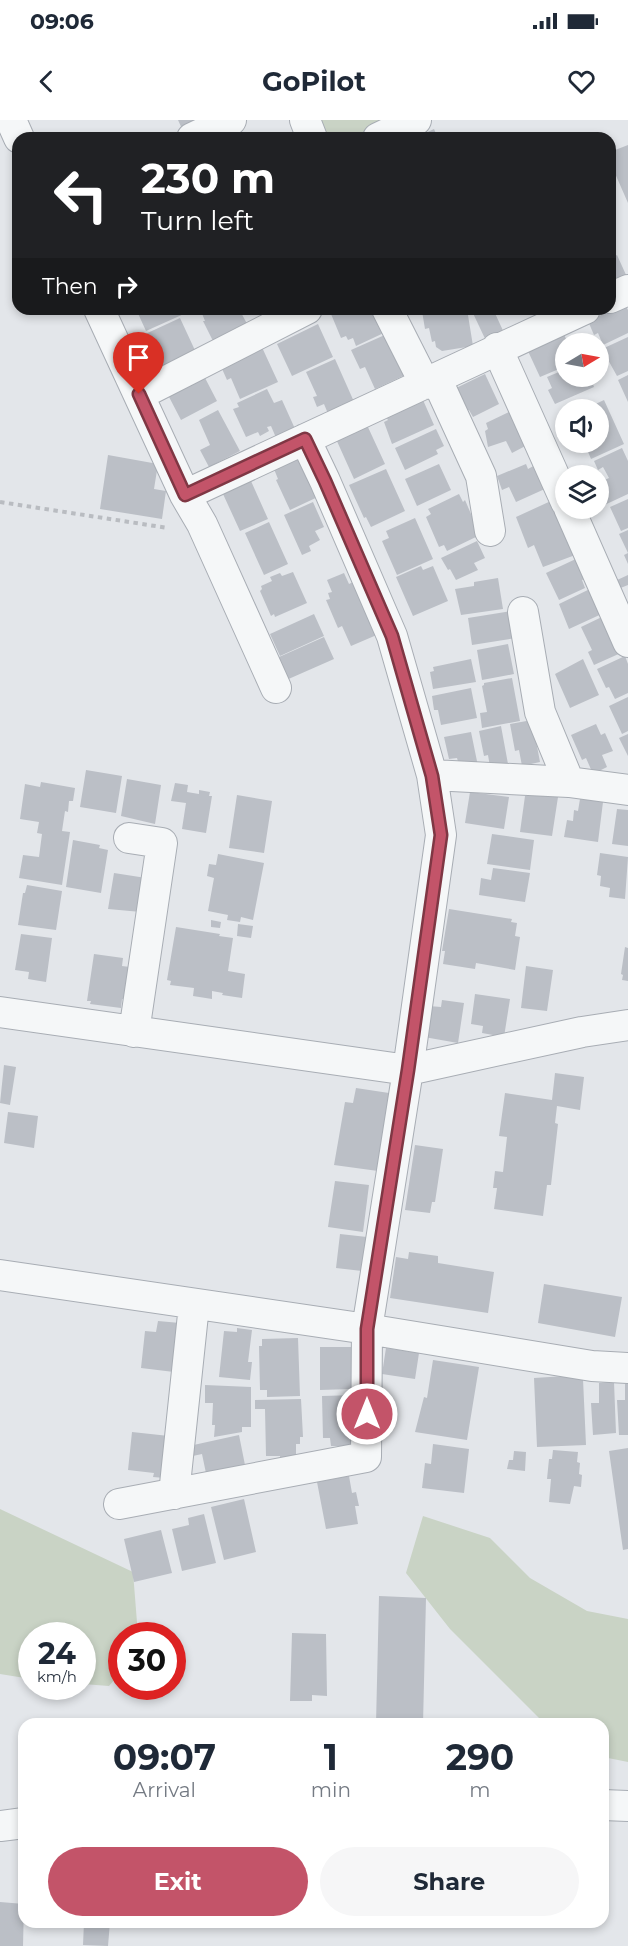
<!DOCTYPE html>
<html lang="en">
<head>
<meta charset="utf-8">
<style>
  body { margin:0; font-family:Montserrat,sans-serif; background:#f6f6f7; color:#1f2937; height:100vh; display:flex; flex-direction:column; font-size:22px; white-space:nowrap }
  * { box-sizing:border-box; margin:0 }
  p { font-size:20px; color:#747a83 }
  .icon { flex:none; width:33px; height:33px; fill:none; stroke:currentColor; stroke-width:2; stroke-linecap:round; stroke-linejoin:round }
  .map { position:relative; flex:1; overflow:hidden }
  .side { position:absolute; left:18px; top:1598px; width:591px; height:210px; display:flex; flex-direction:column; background:#fff; border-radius:18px; box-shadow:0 3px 9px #0003 }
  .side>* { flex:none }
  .banner { position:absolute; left:12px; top:12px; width:604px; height:183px; border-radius:18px; box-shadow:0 3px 9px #0003; background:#202124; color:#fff; overflow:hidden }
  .needle { width:39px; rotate:80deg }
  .buttons { position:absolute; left:555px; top:213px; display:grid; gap:12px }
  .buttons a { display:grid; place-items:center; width:54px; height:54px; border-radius:50%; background:#fff; box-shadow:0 3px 9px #0003; font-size:30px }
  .speed { position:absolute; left:18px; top:1502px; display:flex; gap:12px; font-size:30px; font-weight:700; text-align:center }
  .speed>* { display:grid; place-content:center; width:78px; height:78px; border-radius:50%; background:#fff; box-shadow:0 3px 9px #0003; line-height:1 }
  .speed small { font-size:15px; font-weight:400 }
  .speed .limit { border:9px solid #d22; background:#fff; color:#111 }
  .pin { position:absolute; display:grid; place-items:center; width:51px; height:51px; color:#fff; margin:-62px -26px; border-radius:50% 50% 50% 0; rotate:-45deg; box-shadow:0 0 6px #0007 }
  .pin .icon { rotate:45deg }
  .me { position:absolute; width:66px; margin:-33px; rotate:0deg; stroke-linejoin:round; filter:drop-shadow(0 0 4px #0008) }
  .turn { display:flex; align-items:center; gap:21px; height:126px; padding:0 30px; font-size:27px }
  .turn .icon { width:78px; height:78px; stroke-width:2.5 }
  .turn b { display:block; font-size:42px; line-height:51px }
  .then { display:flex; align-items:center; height:57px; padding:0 30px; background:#0003; gap:12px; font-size:22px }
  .eta { display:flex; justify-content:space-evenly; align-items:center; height:102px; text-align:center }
  .eta b { font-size:36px; font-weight:700; line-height:42px }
  .button { display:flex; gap:12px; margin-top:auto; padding:12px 30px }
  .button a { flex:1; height:69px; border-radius:36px; background:#c35469; color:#fff; font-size:24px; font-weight:700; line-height:69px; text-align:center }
  .button a+a { background:#f6f6f7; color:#1f2937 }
  .status { display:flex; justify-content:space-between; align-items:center; height:42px; padding:0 30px; background:#fff; direction:ltr }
  .status svg { height:16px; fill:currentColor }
  header { display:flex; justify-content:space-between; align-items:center; height:78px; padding:0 30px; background:#fff; font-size:27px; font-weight:700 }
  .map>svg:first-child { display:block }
  .green { fill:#c9d3c5 }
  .building { fill:#bbbfc6 }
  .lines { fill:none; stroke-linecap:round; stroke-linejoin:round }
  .minor-casing { stroke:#a8adb4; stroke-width:32 }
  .path { stroke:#b9bcc1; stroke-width:4; stroke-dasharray:4.5 4.5; stroke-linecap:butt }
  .minor { stroke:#f5f7f8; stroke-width:30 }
  .route-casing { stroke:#7f3744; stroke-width:15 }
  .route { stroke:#c35469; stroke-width:10 }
</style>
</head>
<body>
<div class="status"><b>09:06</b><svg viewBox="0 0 49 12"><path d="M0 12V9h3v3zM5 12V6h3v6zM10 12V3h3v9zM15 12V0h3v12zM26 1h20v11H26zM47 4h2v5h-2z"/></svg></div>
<header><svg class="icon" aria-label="back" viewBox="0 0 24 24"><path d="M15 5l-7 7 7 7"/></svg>GoPilot<svg class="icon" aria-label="heart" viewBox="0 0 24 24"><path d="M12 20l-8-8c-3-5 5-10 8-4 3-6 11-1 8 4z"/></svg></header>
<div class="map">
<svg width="628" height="1826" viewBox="0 0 628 1826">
  <rect width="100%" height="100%" fill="#e3e6ea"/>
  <path class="green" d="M318 0H396L358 18H324Z
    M0 1389 133 1452 138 1515H122L121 1552 109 1566 83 1564 82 1515H32L31 1559 0 1554Z
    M423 1396 490 1418 530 1458 587 1491 628 1499V1642L603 1637V1604L544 1603 450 1509 406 1453Z"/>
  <path class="building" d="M178 0H213L183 11Z
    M434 9 438 18H415Z
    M98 13 101 18H87Z
    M628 25V83L610 42V32Z
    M617 135 627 157 610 165V139Z
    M625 184 628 190V213L603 225 598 213 594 215 588 201Z
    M136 189H195L146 211Z
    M205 189H239L251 211 214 223 203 201H205L201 191Z
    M334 189H378L388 211 356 226 353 218 348 220 346 216 341 218 331 194 335 192Z
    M432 189H467L473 226 442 231 436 227 435 221 432 222 429 208 425 209 422 191Z
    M471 189H493L506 217 488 225Z
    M180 198 199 239 148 265 143 253 160 245 151 225 133 233 128 222Z
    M318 204 333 237 292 256 277 224Z
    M387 214 405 255 375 269 365 247 360 249 351 230Z
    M564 214 568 224H566V246L540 257 527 229Z
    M628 217V251L617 256 602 229Z
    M260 223 278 262 240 279 231 258 227 260 219 242Z
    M335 239 355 284 329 296 324 284 317 287 313 277 317 276 306 252Z
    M566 249V256H590L594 267 555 284 548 270 552 268 547 257Z
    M485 254 499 284 473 297 469 290 465 292 454 269Z
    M628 255V282L618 260Z
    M204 256 217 281 181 300 168 275Z
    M267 269 274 283 282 280 296 311 277 320 271 306 267 307 269 311 260 316 258 312 246 317 233 289 239 287 237 283Z
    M423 280 434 305 392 324 384 302 388 300 386 297Z
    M604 280 624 324 591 339 584 322H598V290H583Z
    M517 288 533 322 512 333 506 321 488 327 485 311 488 309 486 303Z
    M218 290 240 331 209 347 200 330 210 325 199 300Z
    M367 305 385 344 354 359 336 319Z
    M436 309 444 326 436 330 438 334 405 350 395 328Z
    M622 328 628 341V374L598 388V363L609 358 603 347 598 350 594 341Z
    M108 335 158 344 154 369 166 371 162 399 100 389Z
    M304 336 322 375 290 390 276 360 278 359 274 349Z
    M439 344 451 370 417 386 405 359Z
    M526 344 528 349 537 344 547 368 516 382 509 367 502 370 497 356Z
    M386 349 405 391 371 407 366 397 364 398 349 365Z
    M251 361 268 399 240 411 223 374Z
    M459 374 463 382 465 380 480 415 447 431 444 425 439 427 426 397 431 394 428 389Z
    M628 379V408L621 411 610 387Z
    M553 380 578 434 543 447 534 425 528 428 516 397Z
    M313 382 324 407 315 411 320 420 309 426 311 431 302 435 284 395Z
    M415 398 433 439 397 455 382 421 389 418 386 411Z
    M269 402 288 444 264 455 245 413Z
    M628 410V444L624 435 628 433 619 414Z
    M477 421 485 438 474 443 478 450 456 460 450 449 448 450 441 438Z
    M580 437 589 457 582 460 585 468 559 480 546 453Z
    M421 446 423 450 433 446 448 481 413 496 396 457Z
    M293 452 307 483 275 497 274 494 271 496 260 471 262 469 261 466 272 461 270 457 280 453 282 456Z
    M344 453 349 464 353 462 386 511 351 526 342 506 338 508 326 480 330 479 328 473 332 472 327 460Z
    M628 455V465L618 469 615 461Z
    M498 458 503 489 461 495 455 469 474 466V462Z
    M594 467 606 492 569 509 559 484Z
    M512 491 516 518 472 525 468 498Z
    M314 494 324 516 280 536 270 514Z
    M606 495 623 532 594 545 588 532 592 530 581 507Z
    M324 517 334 539 284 561 283 548 279 537Z
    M508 524 514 554 482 560 477 530Z
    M625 536 628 544V573L615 579 609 567 606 568 597 549Z
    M471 539 476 562 433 569 430 552 434 551 433 547Z
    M583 539 599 575 570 588 555 554Z
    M512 558 520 601 482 608 480 593 487 592 482 566 484 565V563Z
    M471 568 477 598 441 605 438 590H434L432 576Z
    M628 577V611L622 614 609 586Z
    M532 600 540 642 522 646 519 630 515 631 510 604Z
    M596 604 601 615 605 613 613 631 602 635 607 647 593 654 586 638 582 640 571 615Z
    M501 606 508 644 490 647 488 635 484 636 479 611Z
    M471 612 478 646 460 649 457 638 449 639 444 617Z
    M628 614V636L619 618Z
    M86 650 122 656 116 693 80 687Z
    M127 659 161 665 155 704 121 696Z
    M41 662 75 668 73 681H69L68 692 65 691 62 711 70 712 62 765 19 758 23 735 39 737 42 714 37 713 39 702 20 699 25 664 40 667Z
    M175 663 188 665 187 672 199 674V670L210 672 209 676H212L206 713 182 709 186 683 171 681Z
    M470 672 509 677 504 709 465 703Z
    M530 673 558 677 552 716 520 712 525 676H529Z
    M237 675 272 681 264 733 229 728Z
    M580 679 603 682 598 722 564 717 567 700 573 701 574 690 578 691Z
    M617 689 628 690V726L612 724Z
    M492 714 534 720 530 750 487 744Z
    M73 720 100 725 99 728 108 730 101 773 66 767Z
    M600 733 628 737 625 779 609 777 610 768 600 766 601 756 597 755Z
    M218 734 264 743 253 800 241 797 240 802 227 800 228 795 208 791 214 758 207 756 209 744 216 745Z
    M493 748 530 753 525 782 479 775 481 758 491 760Z
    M114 753 146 758 141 792 108 789Z
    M27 765 62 771 56 810 18 805 23 773H25Z
    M449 789 512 799 511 802 517 803 515 816 520 817 515 850 476 843 475 849 443 844 445 831H442Z
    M211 800 221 802 220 808 211 807Z
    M238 804 253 806 251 818 237 816Z
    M176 807 220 814 219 816 233 818 228 851 245 854 242 878 222 875 223 873 212 871V879L193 876 194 868 170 865 171 861 167 860Z
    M21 814 52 818 46 862 28 859 29 852 15 850Z
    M625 827 628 828V861L622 860 623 855 621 854Z
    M94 834 123 838 122 846 130 847 125 880 122 879 121 888 90 884 91 881H87Z
    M526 846 553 850 547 891 521 888Z
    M475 874 510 879 504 917 482 913 483 906 471 904Z
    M442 880 464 883 458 923 424 917 429 886 441 887Z
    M4 945 16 947 10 985 0 983Z
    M555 953 584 957 580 990 557 986 555 1003 558 1004 551 1065H547L543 1096 494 1089 497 1068H493L495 1051 503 1052 507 1017 499 1016 505 973 552 980Z
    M356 968 389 973 378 1051 334 1045 345 982 353 983Z
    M8 992 38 996 34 1028 4 1023Z
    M415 1025 443 1029 435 1082H432L430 1093 405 1090Z
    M335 1061 369 1065 363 1112 328 1107Z
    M340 1114 367 1117 362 1151 336 1148Z
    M409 1132 438 1136V1143L494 1152 488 1193 390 1178 396 1137 408 1139Z
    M544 1164 622 1177 615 1217 538 1203Z
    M158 1201 180 1203 174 1252 141 1248 145 1211 156 1212Z
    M237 1208 252 1210 248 1242H252L250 1260 219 1257 224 1211 237 1212Z
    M298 1218 300 1276 267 1277V1270H260L259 1226H262V1219Z
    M320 1227H351V1269L320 1270Z
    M386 1228 419 1233 415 1259 382 1254Z
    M433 1240 479 1247 467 1320 415 1312 424 1277 427 1278Z
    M581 1255 583 1259 586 1325 537 1327 534 1258Z
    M614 1262 616 1313 593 1315 591 1283H599V1263Z
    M625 1264H628V1315H619L617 1280H625Z
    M205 1265 251 1267V1307H242V1312L214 1317 215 1305H212L213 1283H205Z
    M356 1275V1326H331L330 1318H323L322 1276Z
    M301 1279 303 1317H300V1324H296V1335L289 1336V1341H280V1336H266L265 1289H255V1280Z
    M132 1312 169 1316 165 1358 153 1357 154 1353 128 1350Z
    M239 1315 246 1350 207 1358 202 1334 188 1337 189 1326Z
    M433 1324 469 1329 464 1373 422 1368 425 1343 431 1344Z
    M628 1328V1429L623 1430 609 1331Z
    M553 1330 578 1332 577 1342 580 1343 579 1354 582 1355 581 1367 574 1366 570 1384 549 1382 551 1359H547L549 1339H552Z
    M514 1331 526 1332 525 1351 507 1349 509 1340H513Z
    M349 1356 352 1373 356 1372 359 1386H355L358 1404 326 1409 317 1362Z
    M244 1379 256 1432 224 1440 211 1387Z
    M204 1394 216 1443 182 1451 172 1409 189 1405 188 1398Z
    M161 1410 172 1453 134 1462 124 1419Z
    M379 1476 426 1478 423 1604H376Z
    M292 1513 326 1514 327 1576 312 1575V1581H290Z
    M0 1782 24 1784 23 1826H0Z
    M84 1802H110L108 1826 83 1825Z"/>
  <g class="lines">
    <g class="minor-casing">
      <path id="minor" d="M11 0 19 18
        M305 0 312 18
        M192 18 231 0
        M378 18 416 0
        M610 178 628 170
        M99 189 185 375 202 404 276 568
        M387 189 425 264
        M497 228 566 382
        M436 258 481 356 490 411
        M139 275 307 189
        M185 375 585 189
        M569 388 628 522
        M523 492 540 592 569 662 628 670
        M432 655 569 662
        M129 718 162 723 134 912
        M0 892 408 950 582 912 628 905
        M0 1155 367 1209 592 1246 628 1248
        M174 1374 194 1185
        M119 1384 366 1337 367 1209 408 950 441 715 432 655 392 516 325 361 305 319
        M603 1685 628 1686
        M0 1706 24 1703"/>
    </g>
    <path class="path" d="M0 382 168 408"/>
    <use href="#minor" class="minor"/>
  </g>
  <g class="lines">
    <g class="route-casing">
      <path id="route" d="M139 274 185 375 305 319 325 361 392 516 432 656 441 715 408 950 367 1209V1294"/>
    </g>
    <use href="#route" class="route"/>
  </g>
</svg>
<div class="buttons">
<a><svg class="needle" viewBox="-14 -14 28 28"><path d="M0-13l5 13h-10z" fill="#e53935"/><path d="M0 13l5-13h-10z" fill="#747a83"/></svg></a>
<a><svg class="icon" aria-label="sound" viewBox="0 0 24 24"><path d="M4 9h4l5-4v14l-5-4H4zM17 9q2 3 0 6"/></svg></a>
<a><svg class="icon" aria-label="layers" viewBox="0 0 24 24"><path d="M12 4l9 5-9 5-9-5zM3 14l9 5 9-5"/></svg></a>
</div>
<div class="speed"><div>24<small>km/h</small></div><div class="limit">30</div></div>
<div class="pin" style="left:139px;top:274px;background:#d93025"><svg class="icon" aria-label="arrive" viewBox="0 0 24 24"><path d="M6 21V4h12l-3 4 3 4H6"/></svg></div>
<svg class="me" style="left:367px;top:1294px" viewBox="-20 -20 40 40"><circle r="17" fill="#c35469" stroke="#fff" stroke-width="3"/><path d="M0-11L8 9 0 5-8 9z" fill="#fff"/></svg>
<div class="banner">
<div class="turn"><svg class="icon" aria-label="left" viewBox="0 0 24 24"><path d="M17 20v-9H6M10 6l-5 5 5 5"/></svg><div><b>230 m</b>Turn left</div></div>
<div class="then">Then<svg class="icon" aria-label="right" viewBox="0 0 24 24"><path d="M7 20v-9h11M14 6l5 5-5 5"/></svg></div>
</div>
<section class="side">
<div class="eta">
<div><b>09:07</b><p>Arrival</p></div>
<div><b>1</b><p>min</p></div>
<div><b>290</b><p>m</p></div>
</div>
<div class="button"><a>Exit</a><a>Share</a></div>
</section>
</div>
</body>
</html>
